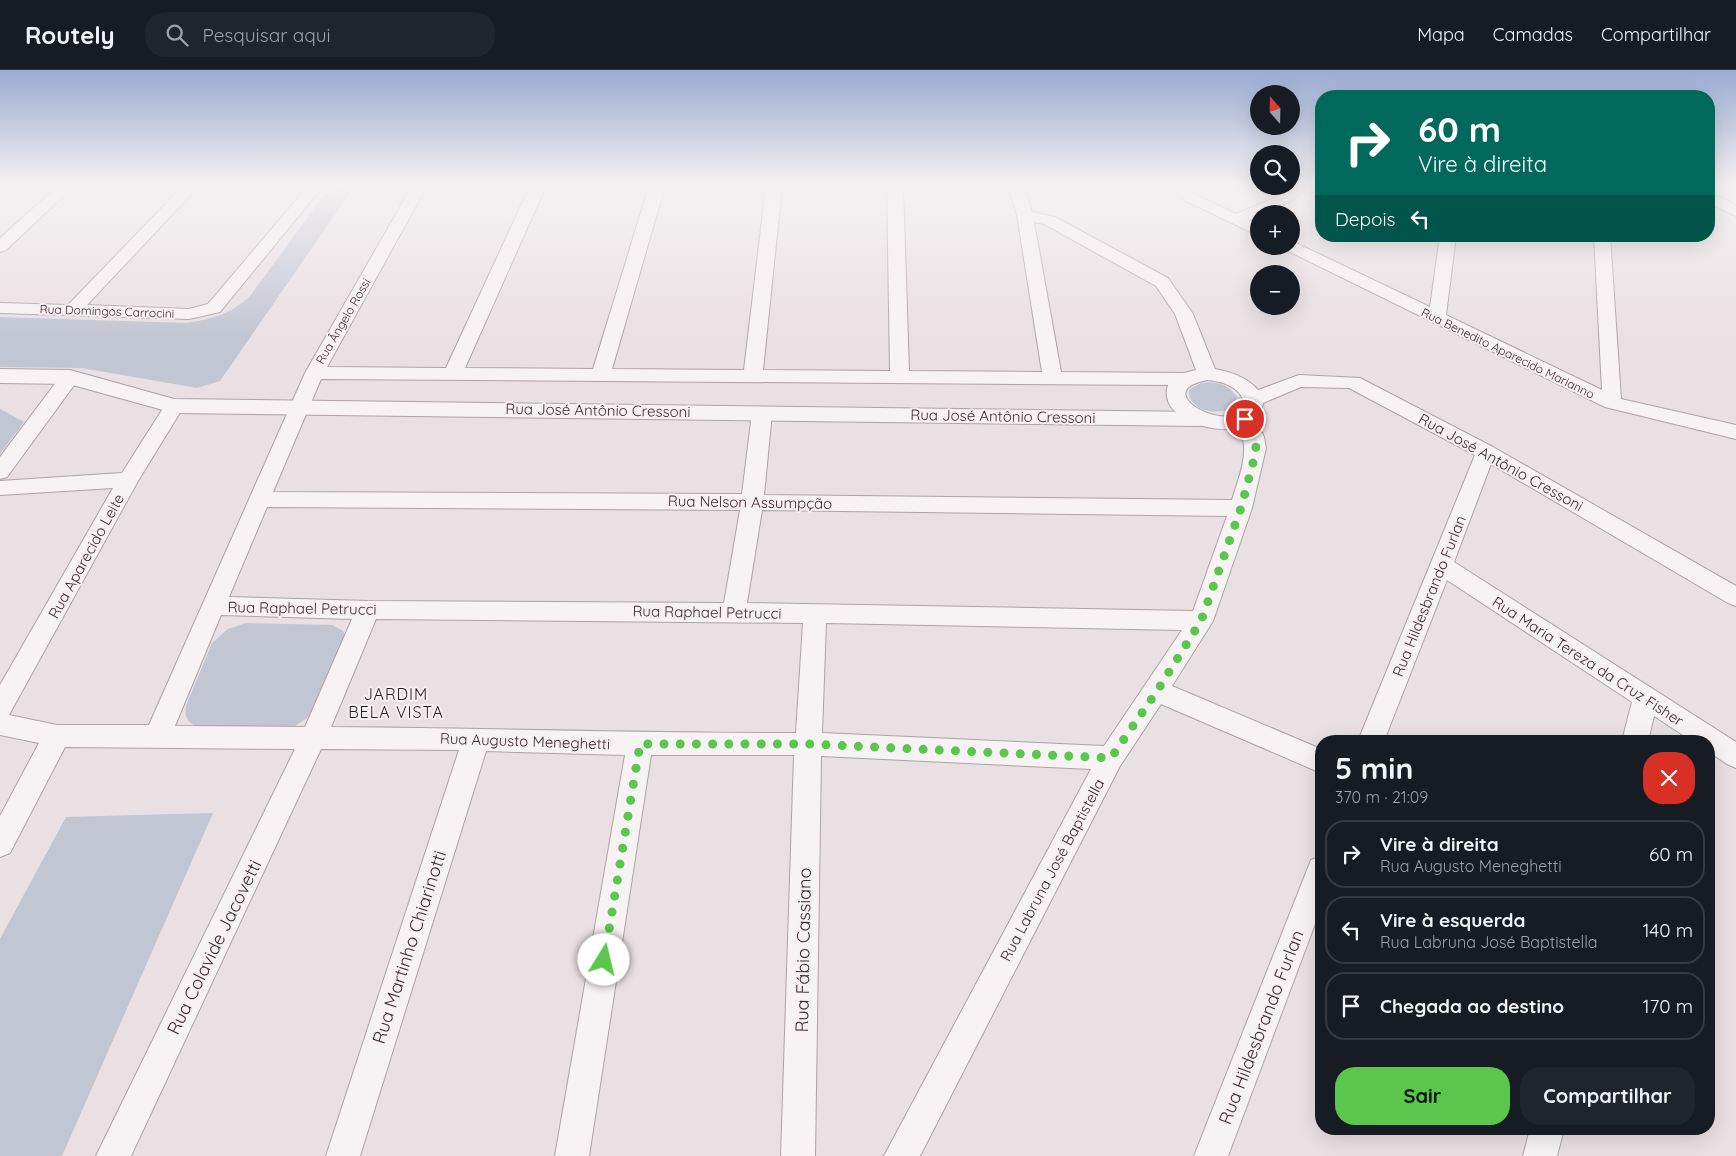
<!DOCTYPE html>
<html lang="pt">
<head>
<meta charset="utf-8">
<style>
  body { margin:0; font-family:Quicksand,sans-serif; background:#20242c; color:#f1f3f6; height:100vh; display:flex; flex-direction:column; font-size:19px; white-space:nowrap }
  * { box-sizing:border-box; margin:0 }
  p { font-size:16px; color:#9ea1a6 }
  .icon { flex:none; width:28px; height:28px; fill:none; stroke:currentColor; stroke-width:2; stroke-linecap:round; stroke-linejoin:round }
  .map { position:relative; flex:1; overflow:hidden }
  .side { position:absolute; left:1315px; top:665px; width:400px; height:400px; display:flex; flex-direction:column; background:#171b24; border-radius:20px; box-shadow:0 5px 20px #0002 }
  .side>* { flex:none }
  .top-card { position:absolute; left:1315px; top:20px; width:400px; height:152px; border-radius:20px; box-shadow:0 5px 20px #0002; background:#00695c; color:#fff; overflow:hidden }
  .needle { width:32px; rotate:340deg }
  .tools { position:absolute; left:1250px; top:15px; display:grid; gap:10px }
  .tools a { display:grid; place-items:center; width:50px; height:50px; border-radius:50%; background:#171b24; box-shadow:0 5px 20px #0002; font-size:25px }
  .pin { position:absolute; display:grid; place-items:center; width:42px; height:42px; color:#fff; margin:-21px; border:2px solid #fff; border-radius:50%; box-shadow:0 1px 5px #0007 }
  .me { position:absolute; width:55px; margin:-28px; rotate:9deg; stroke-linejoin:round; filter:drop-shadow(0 0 4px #0008) }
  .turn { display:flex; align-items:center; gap:18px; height:105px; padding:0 20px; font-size:22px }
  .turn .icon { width:65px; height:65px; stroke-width:2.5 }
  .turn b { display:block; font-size:35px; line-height:42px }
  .then { display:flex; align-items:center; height:48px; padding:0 20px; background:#0003; gap:10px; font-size:19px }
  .round { display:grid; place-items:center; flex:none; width:52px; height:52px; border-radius:20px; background:#20242c }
  .overview { display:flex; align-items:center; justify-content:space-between; height:85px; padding:0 20px }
  h1 { font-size:30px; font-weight:700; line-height:38px }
  .cta { display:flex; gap:10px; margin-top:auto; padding:10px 20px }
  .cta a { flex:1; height:58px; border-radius:20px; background:#5ac64c; color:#111; font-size:20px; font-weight:700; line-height:58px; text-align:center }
  .cta a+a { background:#20242c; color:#f1f3f6 }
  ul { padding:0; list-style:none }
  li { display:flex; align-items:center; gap:15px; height:68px; margin:0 10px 8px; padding:0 10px; border:2px solid #363941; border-radius:20px }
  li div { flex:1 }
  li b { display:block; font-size:19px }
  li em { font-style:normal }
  header { display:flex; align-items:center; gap:30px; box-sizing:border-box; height:70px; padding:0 25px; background:#171b24; border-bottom:1px solid #363941 }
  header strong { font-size:24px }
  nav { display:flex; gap:28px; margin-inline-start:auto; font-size:18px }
  .search { width:350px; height:45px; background:#20242c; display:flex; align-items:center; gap:12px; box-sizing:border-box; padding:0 18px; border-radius:20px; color:#9ea1a6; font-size:19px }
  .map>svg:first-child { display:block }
  .green { fill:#c2c5d2 }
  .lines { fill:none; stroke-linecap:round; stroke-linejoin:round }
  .minor-casing { stroke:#afa2a6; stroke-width:2 }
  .tertiary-casing { stroke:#afa2a6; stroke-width:2 }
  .minor { fill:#f7f3f4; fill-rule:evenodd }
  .tertiary { fill:#f7f3f4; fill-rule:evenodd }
  .route { stroke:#5ac64c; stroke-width:9; stroke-dasharray:0 16.2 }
  .labels { text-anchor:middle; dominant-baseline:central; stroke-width:4; stroke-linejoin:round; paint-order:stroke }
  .far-street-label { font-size:12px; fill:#3f2a31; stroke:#f6f0f2 }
  .street-label { font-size:15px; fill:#3f2a31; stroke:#f6f0f2 }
  .neighbourhood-label { font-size:16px; letter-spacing:1px; fill:#301c22; stroke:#f6f0f2 }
  .near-street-label { font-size:18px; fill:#3f2a31; stroke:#f6f0f2 }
</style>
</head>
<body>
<header>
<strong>Routely</strong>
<div class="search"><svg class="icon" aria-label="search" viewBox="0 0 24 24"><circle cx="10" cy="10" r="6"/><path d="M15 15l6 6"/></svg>Pesquisar aqui</div>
<nav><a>Mapa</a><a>Camadas</a><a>Compartilhar</a></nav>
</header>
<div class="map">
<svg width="1736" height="1086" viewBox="0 0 1736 1086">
  <rect width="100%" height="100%" fill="#e8e0e3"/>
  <path class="green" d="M341 120 350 123 220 311 197 318 82 298 0 297V247L187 253C215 248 229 245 250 226L324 125Z
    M1201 313C1215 311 1229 314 1237 327L1236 336C1221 346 1191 343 1189 322L1191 318Z
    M0 339 24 352 0 384Z
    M246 553 333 555 343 561 346 567 313 639 307 648 292 658 198 657C188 653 184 647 186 636L212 573 228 559Z
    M213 743 62 1086H0V869L66 747Z"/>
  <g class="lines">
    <g class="minor-casing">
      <path id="minor" d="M58 116H74L6 180 0 182V168Z
        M183 116H199L87 235 189 239 208 234 308 116H323L220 242 189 249 0 243V233L68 235Z
        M412 116H427L327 297 446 298 530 116H546L465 298 593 299 649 116H665L612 299 744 300 766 116H782L763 300 890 301 887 116H903L909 301 1042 302 1017 145 1008 116H1024L1032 142 1055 147 1168 208 1193 244 1215 299C1231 302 1247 307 1258 320L1299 305 1360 308 1493 377 1736 516V536L1728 533 1491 394 1454 492 1736 672V698L1727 694 1709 682V671H1692L1654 646 1648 671H1622L1632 632 1447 510 1384 671H1358L1475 385 1349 318 1301 317 1263 333 1261 343 1255 350 1264 367 1266 378 1252 438 1213 551 1172 616 1321 679V703L1161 634 1120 696 920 1086H884L1091 699 821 686 815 1086H781L794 685H651L589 1086H555L625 685 486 681 360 1086H326L459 680 321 679 131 1086H96L295 679 65 677 10 783 0 787V746L39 673 0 665V615L113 418 0 425V411L122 403 167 332 174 330 181 332 184 336 138 411 9 645 57 655H149L305 303ZM1034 152 1044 154 1156 216 1175 244 1196 300 1184 303 1061 302ZM321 309 1168 315C1157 349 1215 364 1239 358 1251 381 1239 406 1232 430L764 425 772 343 769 338 762 337 755 338 752 343 742 424 273 422ZM1207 310C1221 311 1246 318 1243 337 1242 342 1237 346 1232 346 1206 351 1157 320 1207 310ZM267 437 740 440 724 533 368 531 229 527ZM762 440 1227 446 1193 541 747 533ZM221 545 352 549 305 657 175 656ZM376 549 803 553 796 663C641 663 486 658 331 657ZM826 553 1182 560 1104 676 822 663Z
        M1169 116H1185L1194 124 1236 144 1279 126 1293 116H1310L1289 132 1248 150 1259 155V166L1184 130Z
        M1709 122 1736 135V146L1709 133Z
        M1440 166H1456L1446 245 1602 320 1594 166H1610L1621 329 1736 355V369L1605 337 1284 179 1282 176H1291V171L1296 173 1430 237Z
        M70 301 77 303 80 307 7 407 0 409V387L63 303Z
        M1321 786V838L1228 1086H1194L1307 800 1311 790Z
        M1530 1059H1564L1557 1086H1523Z"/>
    </g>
    <g class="tertiary-casing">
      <path id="tertiary" d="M0 299 70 300 174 329 1199 342 1207 344 1211 349 1207 354 1199 356 174 343 69 314 0 313Z"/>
    </g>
    <use href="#minor" class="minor"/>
    <use href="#tertiary" class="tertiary"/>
  </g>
  <linearGradient id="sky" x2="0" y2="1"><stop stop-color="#9aabd2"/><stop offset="0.43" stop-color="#f5f1f2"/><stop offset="1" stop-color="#f5f1f2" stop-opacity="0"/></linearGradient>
  <rect width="1736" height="268" fill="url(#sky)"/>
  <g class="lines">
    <path class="route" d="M604 890 640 674H808L1111 688 1157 621 1201 551 1241 438 1254 389 1256 378 1254 367 1245 349"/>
  </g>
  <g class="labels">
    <g class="far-street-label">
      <text transform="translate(107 241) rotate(2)">Rua Domingos Carrocini</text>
      <text transform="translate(343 251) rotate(-60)">Rua Ângelo Rossi</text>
      <text transform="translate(1508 283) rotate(26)">Rua Benedito Aparecido Marianno</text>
    </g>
    <g class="street-label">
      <text transform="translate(598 340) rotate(1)">Rua José Antônio Cressoni</text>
      <text transform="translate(1003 346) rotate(1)">Rua José Antônio Cressoni</text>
      <text transform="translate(1501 392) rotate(29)">Rua José Antônio Cressoni</text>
      <text transform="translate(750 432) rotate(1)">Rua Nelson Assumpção</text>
      <text transform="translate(86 486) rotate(-61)">Rua Aparecido Leite</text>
      <text transform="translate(1429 526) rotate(-68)">Rua Hildesbrando Furlan</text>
      <text transform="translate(302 538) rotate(1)">Rua Raphael Petrucci</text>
      <text transform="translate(707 542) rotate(1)">Rua Raphael Petrucci</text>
      <text transform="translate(1588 591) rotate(33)">Rua Maria Tereza da Cruz Fisher</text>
      <text transform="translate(525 671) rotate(2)">Rua Augusto Meneghetti</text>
      <text transform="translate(1052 800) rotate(-62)">Rua Labruna José Baptistella</text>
    </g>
    <g class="neighbourhood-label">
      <text x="396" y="624">JARDIM<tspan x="396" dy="18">BELA VISTA</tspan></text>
    </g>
    <g class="near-street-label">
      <text transform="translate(214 877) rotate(-64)">Rua Colavide Jacovetti</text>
      <text transform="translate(409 877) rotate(-72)">Rua Martinho Chiarinotti</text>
      <text transform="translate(803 880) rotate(-89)">Rua Fábio Cassiano</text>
      <text transform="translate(1261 957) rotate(-69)">Rua Hildesbrando Furlan</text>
    </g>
  </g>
</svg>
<div class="tools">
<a><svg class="needle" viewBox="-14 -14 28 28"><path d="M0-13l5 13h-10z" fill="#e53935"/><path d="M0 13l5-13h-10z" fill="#9ea1a6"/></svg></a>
<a><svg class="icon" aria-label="search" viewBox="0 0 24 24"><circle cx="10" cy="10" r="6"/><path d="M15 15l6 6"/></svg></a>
<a>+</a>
<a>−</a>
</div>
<div class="pin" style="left:1245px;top:349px;background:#d93025"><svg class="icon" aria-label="arrive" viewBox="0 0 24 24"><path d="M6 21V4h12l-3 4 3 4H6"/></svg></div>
<svg class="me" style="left:604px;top:890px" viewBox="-20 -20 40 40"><circle r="19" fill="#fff"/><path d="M0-13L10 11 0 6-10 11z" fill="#5ac64c"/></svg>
<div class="top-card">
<div class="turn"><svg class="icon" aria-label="right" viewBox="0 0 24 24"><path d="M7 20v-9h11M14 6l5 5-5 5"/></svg><div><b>60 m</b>Vire à direita</div></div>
<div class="then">Depois<svg class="icon" aria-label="left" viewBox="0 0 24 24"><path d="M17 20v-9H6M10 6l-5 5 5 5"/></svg></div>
</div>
<section class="side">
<div class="overview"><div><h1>5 min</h1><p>370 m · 21:09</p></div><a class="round" style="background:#d93025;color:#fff"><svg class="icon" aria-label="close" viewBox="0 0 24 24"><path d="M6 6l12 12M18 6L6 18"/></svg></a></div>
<ul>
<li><svg class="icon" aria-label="right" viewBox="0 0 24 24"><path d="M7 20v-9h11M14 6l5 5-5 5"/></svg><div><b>Vire à direita</b><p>Rua Augusto Meneghetti</p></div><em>60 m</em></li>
<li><svg class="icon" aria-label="left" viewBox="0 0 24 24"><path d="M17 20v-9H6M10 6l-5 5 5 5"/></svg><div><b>Vire à esquerda</b><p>Rua Labruna José Baptistella</p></div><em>140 m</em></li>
<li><svg class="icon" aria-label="arrive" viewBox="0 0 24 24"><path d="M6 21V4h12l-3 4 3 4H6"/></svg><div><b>Chegada ao destino</b></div><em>170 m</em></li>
</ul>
<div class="cta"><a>Sair</a><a>Compartilhar</a></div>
</section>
</div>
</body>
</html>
